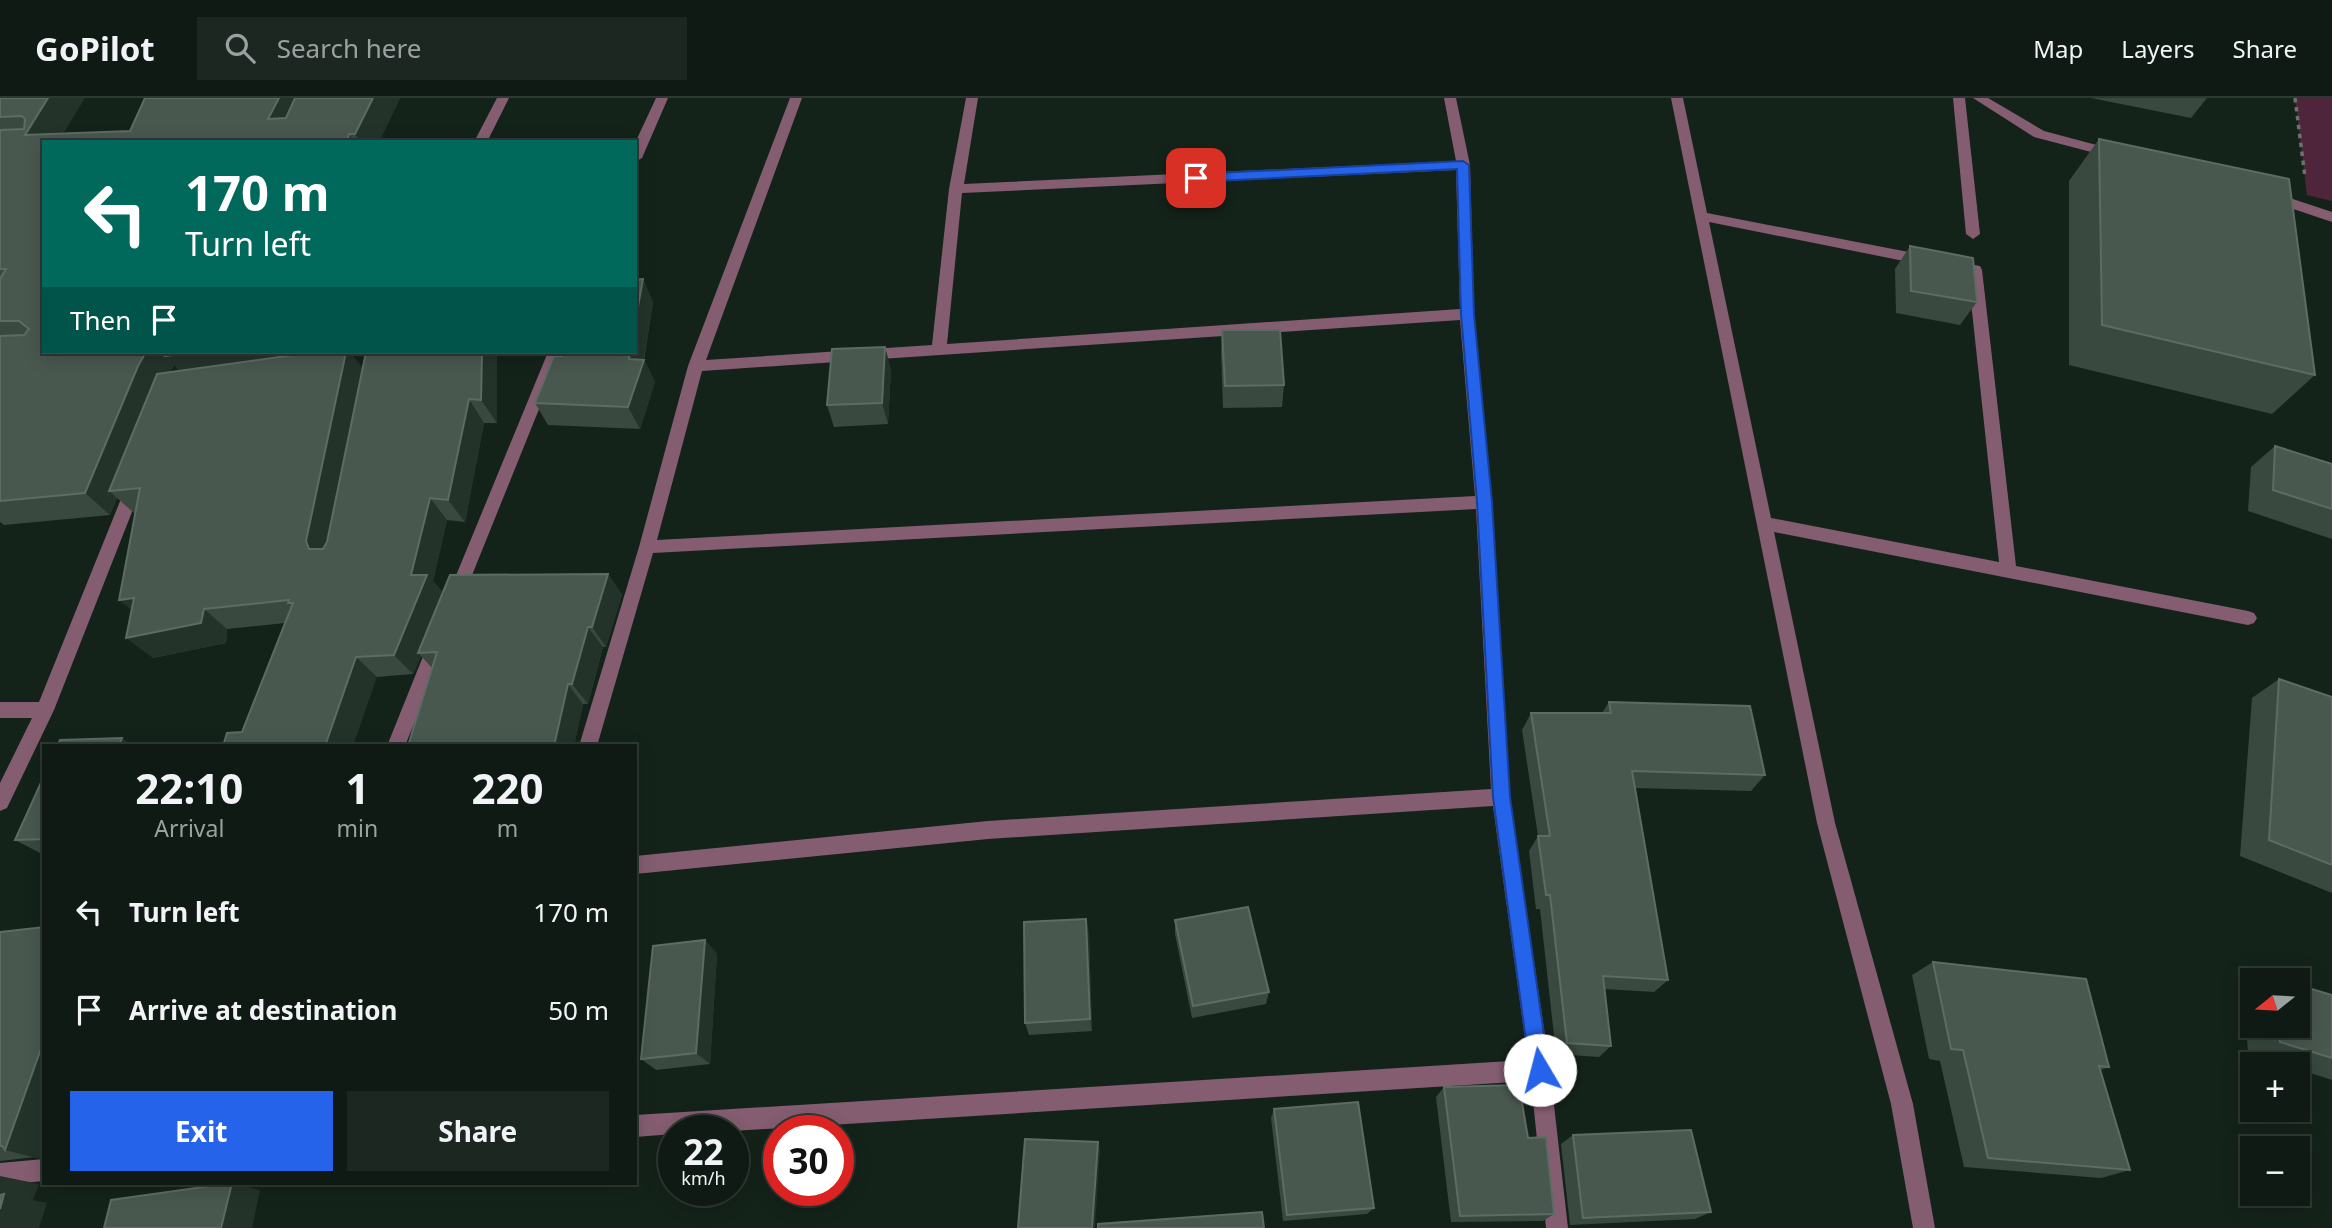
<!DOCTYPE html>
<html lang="en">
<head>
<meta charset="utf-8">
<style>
  body { margin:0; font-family:"Noto Sans",sans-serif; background:#1d2722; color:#f1f3f6; height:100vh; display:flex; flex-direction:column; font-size:26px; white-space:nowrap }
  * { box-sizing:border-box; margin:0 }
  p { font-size:23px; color:#9ba1a0 }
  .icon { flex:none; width:38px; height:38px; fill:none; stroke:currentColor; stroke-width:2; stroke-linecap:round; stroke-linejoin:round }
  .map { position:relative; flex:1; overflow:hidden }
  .panel { position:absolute; left:42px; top:646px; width:595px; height:441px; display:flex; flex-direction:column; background:#0f1a14; border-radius:0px; box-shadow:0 4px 18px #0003,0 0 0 2px #2f3834 }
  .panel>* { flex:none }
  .guide { position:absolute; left:42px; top:42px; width:595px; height:214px; border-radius:0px; box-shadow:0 4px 18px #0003,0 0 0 2px #2f3834; background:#00695c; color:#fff; overflow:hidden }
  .needle { width:46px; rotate:252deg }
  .controls { position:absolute; left:2240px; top:870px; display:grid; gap:14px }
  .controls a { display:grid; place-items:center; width:70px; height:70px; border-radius:0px; background:#0f1a14; box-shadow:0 4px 18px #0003,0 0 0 2px #2f3834; font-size:35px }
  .speed { position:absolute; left:658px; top:1017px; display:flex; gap:14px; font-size:35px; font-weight:700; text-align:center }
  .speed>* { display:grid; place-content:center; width:91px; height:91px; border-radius:50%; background:#0f1a14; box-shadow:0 4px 18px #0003,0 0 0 2px #2f3834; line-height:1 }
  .speed small { font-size:18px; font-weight:400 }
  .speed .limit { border:10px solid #d22; background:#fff; color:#111 }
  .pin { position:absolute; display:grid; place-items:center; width:60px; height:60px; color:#fff; margin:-30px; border-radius:14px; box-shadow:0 4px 10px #0006 }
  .me { position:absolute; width:77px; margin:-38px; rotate:352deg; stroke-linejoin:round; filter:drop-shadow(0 0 5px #0008) }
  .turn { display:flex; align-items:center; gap:24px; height:147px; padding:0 28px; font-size:32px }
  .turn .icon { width:91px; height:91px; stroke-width:2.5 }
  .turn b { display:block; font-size:49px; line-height:60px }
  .then { display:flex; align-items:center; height:66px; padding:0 28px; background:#0003; gap:14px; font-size:26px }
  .eta { display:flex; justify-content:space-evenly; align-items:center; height:119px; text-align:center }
  .eta b { font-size:42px; font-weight:700; line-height:49px }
  .action { display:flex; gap:14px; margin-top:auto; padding:14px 28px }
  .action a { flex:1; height:80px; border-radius:0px; background:#2563eb; color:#fff; font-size:28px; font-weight:700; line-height:80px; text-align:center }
  .action a+a { background:#1d2722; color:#f1f3f6 }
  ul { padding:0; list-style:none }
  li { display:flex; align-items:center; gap:21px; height:98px; padding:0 28px }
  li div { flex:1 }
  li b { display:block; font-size:26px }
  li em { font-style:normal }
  header { display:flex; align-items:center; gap:42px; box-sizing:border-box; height:98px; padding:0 35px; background:#0f1a14; border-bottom:2px solid #2f3834 }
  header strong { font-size:33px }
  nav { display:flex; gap:38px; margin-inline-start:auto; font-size:24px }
  .search { width:490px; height:63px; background:#1d2722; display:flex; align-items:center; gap:18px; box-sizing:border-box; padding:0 24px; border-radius:0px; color:#9ba1a0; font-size:26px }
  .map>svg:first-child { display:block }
  .green { fill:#4e253b }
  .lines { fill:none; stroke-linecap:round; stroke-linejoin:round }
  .path { stroke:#68746d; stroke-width:3.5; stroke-dasharray:4.5 4.5; stroke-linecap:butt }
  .minor { fill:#855d71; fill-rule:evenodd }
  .wall { fill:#39493f; fill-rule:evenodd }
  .shaded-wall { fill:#24332a }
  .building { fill:#49584f; stroke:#5d6c63; stroke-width:2 }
  .route { fill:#2563eb; stroke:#184099; stroke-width:2 }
</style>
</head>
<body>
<header>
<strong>GoPilot</strong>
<div class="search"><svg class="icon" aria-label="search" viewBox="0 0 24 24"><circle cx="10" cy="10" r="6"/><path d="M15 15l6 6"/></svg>Search here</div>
<nav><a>Map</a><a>Layers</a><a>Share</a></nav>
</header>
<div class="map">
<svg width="2332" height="1130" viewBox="0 0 2332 1130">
  <rect width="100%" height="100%" fill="#14231a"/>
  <path class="green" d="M2295 0H2332V103L2307 97Z"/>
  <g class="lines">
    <path class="path" d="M2295 0 2305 79"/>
    <path class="minor" d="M497 0H509L487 44H474Z
      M656 0H668L642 60 635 64V45Z
      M790 0H802L706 262 932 247 949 91 966 0H978L964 86 1456 63 1444 0H1456L1470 67 1474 216 1492 404 1510 699 1550 972 1568 1130H1546L1531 983 733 1033 674 1032V1036L635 1039V1017L1528 962 1493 708 988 741 635 776V758L988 723 1491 691 1476 411 653 455 597 648H579L639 449 688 268ZM1456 72 1460 211 947 246 962 95ZM1460 222 1475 398 657 442 702 273Z
      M1671 0H1683L1707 115 1924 157 1931 162 1924 167 1709 124 1771 420 1999 464 1968 176 1947 172 1945 168 1952 163 1980 168 1982 172 2016 468 2248 513 2254 515 2257 520 2254 525 2248 527 1774 434 1835 725 1913 1006 1935 1130H1913L1891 1006 1817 725Z
      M1953 0H1965L1980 136 1973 141 1966 136Z
      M1973 0H1988L2044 33 2119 53 2121 56 2114 60 2034 39Z
      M2272 94 2332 114V124L2267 102V96Z
      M548 254H562L464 497 462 502H450L448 497Z
      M135 380 143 386 54 612 7 710 0 713V685L32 620H0V604H39L127 386Z
      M437 539 443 541 446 546 405 648H387L428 546 431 541Z
      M44 1061V1083L0 1087V1065Z"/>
  </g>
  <path class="wall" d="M0 0 63 35 130 33 400 0 379 44H44V254H497V325H484L465 424 447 422 433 483 443 495 608 476 622 497 606 549H603L588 606H583L574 648H408L432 570 421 558 413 576 377 579 242 634 285 525 227 531 226 545 153 560 132 512 135 415H134L117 400 110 417 4 427 0 424ZM365 256 362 270 353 258ZM174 267 179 273 170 274Z
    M2091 0H2207L2191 20Z
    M2099 41 2315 277 2272 316 2069 267V83Z
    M1910 148 1977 204 1960 227 1896 215 1895 171Z
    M643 181 653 204 644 262 655 284 640 331 548 327 535 305 562 258Z
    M1222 232 1284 287 1282 309 1223 310 1221 255Z
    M891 271 888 326 834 329 827 307Z
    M2275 348 2332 366V441L2248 413 2251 369Z
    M2279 581 2332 599V795L2240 758 2252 600Z
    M1609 604 1765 677 1751 693 1635 690 1668 882 1654 894 1604 891 1611 948 1599 959 1556 956 1540 811H1536L1529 753 1538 738 1522 632 1531 615H1602Z
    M44 678V757L15 742Z
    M1175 822 1269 894 1266 906 1192 920 1175 836Z
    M0 834 35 1059 0 1063Z
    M1089 835 1092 933 1029 937 1025 925Z
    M705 842 717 856 710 966 656 972 641 961Z
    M1933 864 2109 969 2101 972 2130 1072 2101 1080 1964 1069 1940 963 1929 961 1912 877Z
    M2252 889V928H2298L2332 897V982L2298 971V966H2283L2248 955 2244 892Z
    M1444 989 1528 1040 1554 1116 1543 1123 1451 1124 1436 999Z
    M1274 1011 1374 1110 1367 1116 1283 1123 1271 1020Z
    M1573 1037 1711 1114 1695 1121 1570 1127 1561 1046Z"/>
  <path class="shaded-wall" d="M48 0H85L58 44 25 37Z
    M279 0H308L286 44 268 21Z
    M373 0H400L379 44H360L355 36Z
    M349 36 354 44H347Z
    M643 181 653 204 643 265 644 262 655 284 640 331 628 309 629 261 630 254H635V225Z
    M885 249 891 271 888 326 882 305Z
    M146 254H370L369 256 353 258 365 273 326 464 309 451 187 282 174 267 109 393 117 400 110 417 85 395 138 268Z
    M482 254H497V325L481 302Z
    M469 301 484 325 465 424 448 402Z
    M430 400 447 422 433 483 445 498 418 555 421 558 413 576 394 557 411 477Z
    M608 476 622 497 606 549 592 529Z
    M134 500 145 523 119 502Z
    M204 511 227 531 226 545 153 560 126 540Z
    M588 529 603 549 588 606 572 586Z
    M356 559 377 579 353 648H325Z
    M568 586 583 606 574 648H554Z
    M122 640 133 648H119Z
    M1086 821 1089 835 1092 933 1090 921Z
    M705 842 717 856 710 966 696 955Z
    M43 942 44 943V1062L5 1052Z
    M1098 1044 1100 1052 1095 1130H1092Z
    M0 1078 39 1086 33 1102 47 1105 39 1130H0Z
    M232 1085 260 1092 252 1130H221Z"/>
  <path class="building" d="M0 0H48L25 37 130 33 145 0H279L268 21 286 20 295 0H373L355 36H349L347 44H44V254H146L138 268 85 395 0 403V238L24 237 29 231 19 223H0V181L6 171H0V32L24 31 25 21 22 18 0 19Z
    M2099 41 2289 81 2315 277 2102 227Z
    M1910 148 1973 160 1977 204 1911 193Z
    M643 181 635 225V182Z
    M1222 232H1280L1284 287 1225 288Z
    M885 249 882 305 827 307 832 251Z
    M167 254H197L165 258Z
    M316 254H346L306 443 309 451H323L327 444 366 254H482L481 302 469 301 448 402 430 400 411 477H427L394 557 356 559 325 648H223L227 635 242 634 293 505H288L289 502 204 511 201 525 126 540 134 500 119 502 140 390 109 393 157 276Z
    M563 254H630L629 261 644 262 628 309 535 305 554 258H562Z
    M2275 348 2332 366V411L2273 392Z
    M608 476 592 529H588L572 586H568L554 648H408L437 554 418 555 450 477Z
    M2279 581 2332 599V767L2269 742Z
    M1609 604 1750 608 1765 677 1632 673 1668 882 1603 878 1611 948 1567 945 1550 797H1546L1538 738H1550L1531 615H1611Z
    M122 640 119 648H57L60 642Z
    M44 678V741L15 742Z
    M1248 809 1269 894 1193 908 1175 822Z
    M1086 821 1090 921 1025 925 1024 824Z
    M44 829V942L5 1052 2 1048H0V834Z
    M705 842 696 955 641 961 653 848Z
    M1933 864 2086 881 2109 969 2099 968 2130 1072 1988 1060 1963 952 1951 951Z
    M2298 887 2332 897V960L2280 944 2279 928H2298Z
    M1519 987 1528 1040 1546 1039 1554 1116 1460 1118 1444 989Z
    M1358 1004 1374 1110 1287 1117 1274 1011Z
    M1691 1032 1711 1114 1583 1120 1573 1037Z
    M1025 1041 1098 1044 1092 1130H1018Z
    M232 1085 221 1130H104L111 1102Z
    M4 1096 0 1111V1097Z
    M1262 1114 1264 1130H1098V1126Z"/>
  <path class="route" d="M1463 63 1469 67 1474 216 1492 404 1510 699 1549 972 1546 979 1540 982 1533 979 1530 972 1493 699 1477 404 1461 216 1457 71 1196 84 1190 80 1196 76Z"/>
</svg>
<div class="controls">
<a><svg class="needle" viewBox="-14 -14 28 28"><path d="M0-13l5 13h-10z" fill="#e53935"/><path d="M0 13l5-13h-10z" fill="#9ba1a0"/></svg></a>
<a>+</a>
<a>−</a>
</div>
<div class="speed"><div>22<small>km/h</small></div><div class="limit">30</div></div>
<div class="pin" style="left:1196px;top:80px;background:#d93025"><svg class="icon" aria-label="arrive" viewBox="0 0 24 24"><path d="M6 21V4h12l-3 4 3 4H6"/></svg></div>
<svg class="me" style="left:1540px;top:972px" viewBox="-20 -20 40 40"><circle r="19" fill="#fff"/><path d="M0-13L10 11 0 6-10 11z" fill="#2563eb"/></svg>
<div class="guide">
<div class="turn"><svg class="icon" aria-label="left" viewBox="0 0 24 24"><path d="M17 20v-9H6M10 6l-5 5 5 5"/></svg><div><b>170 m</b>Turn left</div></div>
<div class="then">Then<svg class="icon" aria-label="arrive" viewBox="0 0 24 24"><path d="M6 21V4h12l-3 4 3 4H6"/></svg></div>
</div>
<section class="panel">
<div class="eta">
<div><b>22:10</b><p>Arrival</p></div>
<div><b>1</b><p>min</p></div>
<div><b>220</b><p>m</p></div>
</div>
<ul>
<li><svg class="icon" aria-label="left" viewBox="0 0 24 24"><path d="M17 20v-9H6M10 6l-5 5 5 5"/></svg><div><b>Turn left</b></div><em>170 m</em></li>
<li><svg class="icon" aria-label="arrive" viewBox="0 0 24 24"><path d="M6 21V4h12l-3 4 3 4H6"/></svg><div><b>Arrive at destination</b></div><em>50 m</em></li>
</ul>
<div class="action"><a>Exit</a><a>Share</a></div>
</section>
</div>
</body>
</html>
